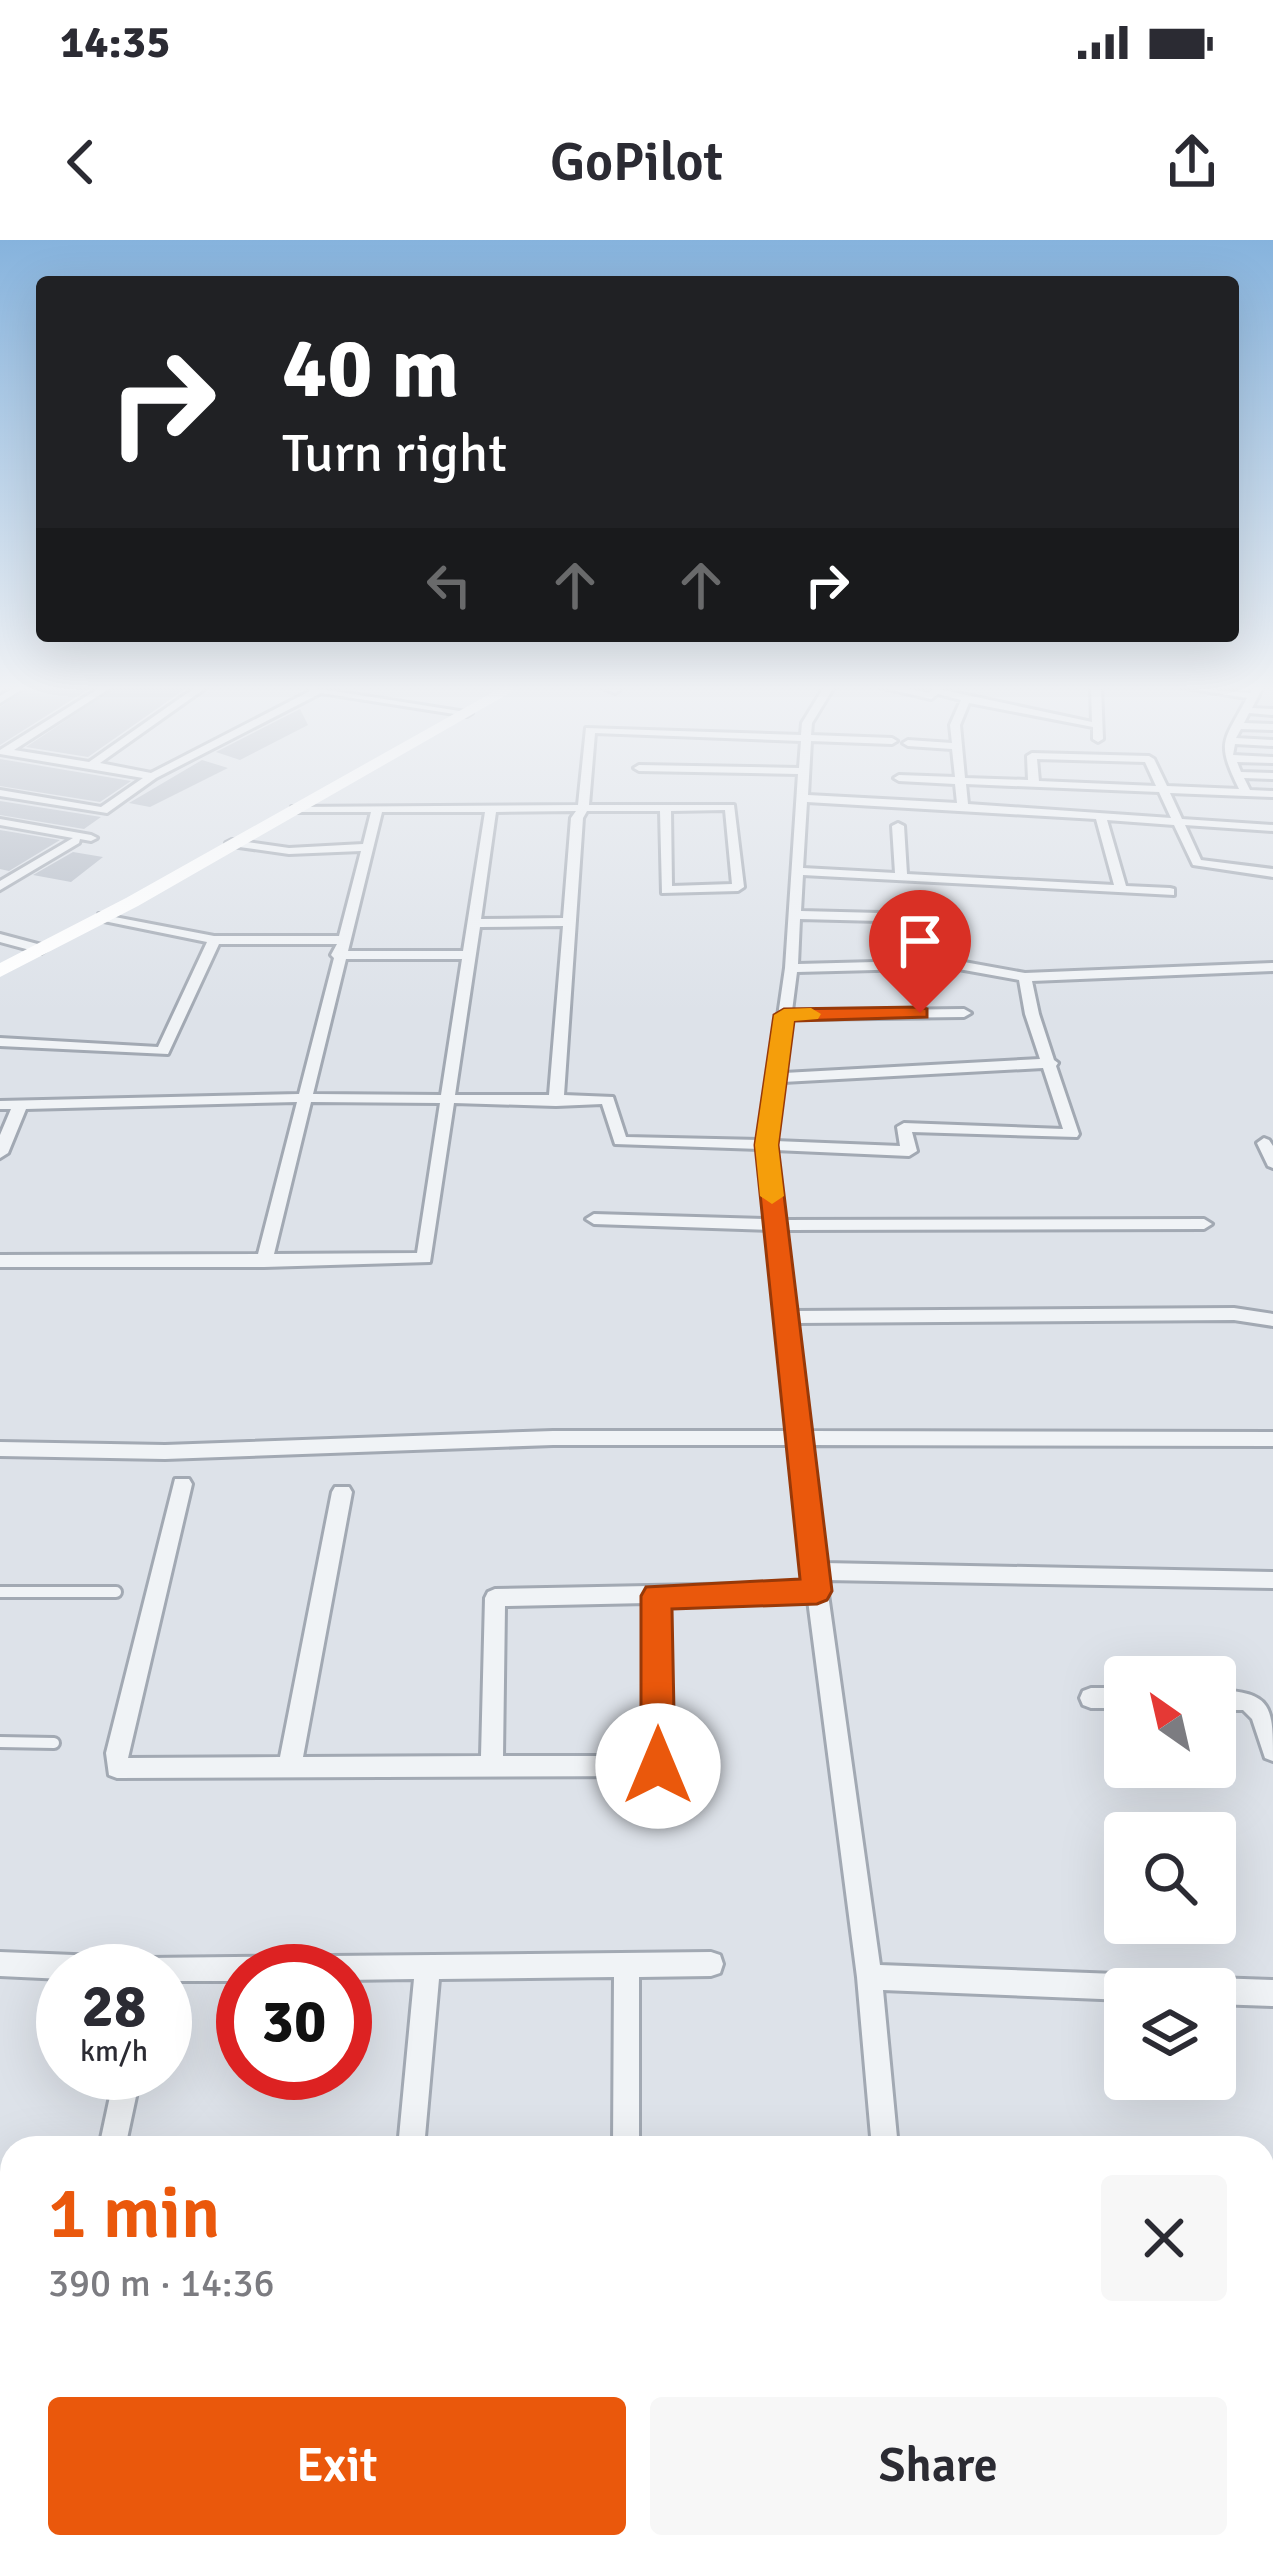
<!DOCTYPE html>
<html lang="en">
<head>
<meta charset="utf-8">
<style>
  body { margin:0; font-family:Signika,sans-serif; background:#f7f7f7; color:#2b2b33; height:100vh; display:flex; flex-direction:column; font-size:45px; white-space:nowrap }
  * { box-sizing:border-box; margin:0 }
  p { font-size:39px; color:#7c7c81 }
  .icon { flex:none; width:66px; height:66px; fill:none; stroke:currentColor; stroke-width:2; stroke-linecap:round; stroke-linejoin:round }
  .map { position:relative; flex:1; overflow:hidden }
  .side { position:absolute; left:0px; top:1896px; width:1275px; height:423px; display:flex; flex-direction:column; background:#fff; border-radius:36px 36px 0 0; box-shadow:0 12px 48px #0002 }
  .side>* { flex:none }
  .hud { position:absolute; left:36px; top:36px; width:1203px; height:366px; border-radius:12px; box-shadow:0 12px 48px #0002; background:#202124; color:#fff; overflow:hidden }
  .needle { width:78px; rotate:326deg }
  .fabs { position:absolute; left:1104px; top:1416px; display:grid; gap:24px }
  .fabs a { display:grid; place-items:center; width:132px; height:132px; border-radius:12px; background:#fff; box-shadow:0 12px 48px #0002; font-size:60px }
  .speed { position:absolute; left:36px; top:1704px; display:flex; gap:24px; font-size:60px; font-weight:700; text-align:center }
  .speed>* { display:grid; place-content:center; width:156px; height:156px; border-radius:50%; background:#fff; box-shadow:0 12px 48px #0002; line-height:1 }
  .speed small { font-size:30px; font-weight:400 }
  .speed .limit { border:18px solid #d22; background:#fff; color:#111 }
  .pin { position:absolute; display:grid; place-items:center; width:102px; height:102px; color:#fff; margin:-123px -51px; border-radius:50% 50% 50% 0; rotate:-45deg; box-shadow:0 0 12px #0007 }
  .pin .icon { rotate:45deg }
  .me { position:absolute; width:132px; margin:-66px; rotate:0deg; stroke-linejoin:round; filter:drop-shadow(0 0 9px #0008) }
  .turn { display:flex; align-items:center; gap:42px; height:252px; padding:0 48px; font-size:54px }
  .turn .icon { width:156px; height:156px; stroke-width:2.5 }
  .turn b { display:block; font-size:84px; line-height:102px }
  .lanes { display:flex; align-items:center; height:114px; padding:0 48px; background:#0003; justify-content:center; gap:60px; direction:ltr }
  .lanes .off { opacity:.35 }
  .round { display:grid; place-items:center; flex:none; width:126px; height:126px; border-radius:12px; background:#f7f7f7 }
  .headline { display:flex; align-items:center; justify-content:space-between; height:204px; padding:0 48px }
  h1 { font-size:72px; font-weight:600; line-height:90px; color:#ea580c }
  .button { display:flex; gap:24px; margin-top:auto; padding:24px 48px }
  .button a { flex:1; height:138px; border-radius:12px; background:#ea580c; color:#fff; font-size:48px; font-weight:600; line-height:138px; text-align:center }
  .button a+a { background:#f7f7f7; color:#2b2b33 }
  .status { display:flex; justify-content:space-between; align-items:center; height:84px; padding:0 60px; background:#fff; direction:ltr }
  .status svg { height:33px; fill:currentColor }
  header { display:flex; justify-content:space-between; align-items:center; height:156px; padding:0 48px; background:#fff; font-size:54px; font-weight:600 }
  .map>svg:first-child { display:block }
  .building { fill:#b4bbc6 }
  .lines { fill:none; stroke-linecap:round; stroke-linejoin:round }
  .lane-casing { stroke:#a2a9b3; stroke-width:16 }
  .street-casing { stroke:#a2a9b3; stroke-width:6 }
  .lane { stroke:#f0f3f6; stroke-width:10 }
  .street { fill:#f0f3f6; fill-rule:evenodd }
  .secondary { fill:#fff; fill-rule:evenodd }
  .route { fill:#ea580c; stroke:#983908; stroke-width:3 }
  .slow { fill:#f59e0b }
</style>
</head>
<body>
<div class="status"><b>14:35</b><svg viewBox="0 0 49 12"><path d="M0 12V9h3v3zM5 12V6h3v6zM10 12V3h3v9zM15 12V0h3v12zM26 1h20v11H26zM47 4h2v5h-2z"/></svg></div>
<header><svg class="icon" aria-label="back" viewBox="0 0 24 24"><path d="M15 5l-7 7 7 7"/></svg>GoPilot<svg class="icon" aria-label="share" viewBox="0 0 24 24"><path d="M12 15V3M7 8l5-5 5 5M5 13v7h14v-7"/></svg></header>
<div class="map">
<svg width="1273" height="2318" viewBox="0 0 1273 2318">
  <rect width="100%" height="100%" fill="#dde2e9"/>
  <path class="building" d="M30 447H92L0 505V467Z
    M116 447H188L88 517 26 507Z
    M300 469 308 485 240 520 216 512Z
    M0 519 131 541 100 562 0 546Z
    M202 520 228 528 150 567 129 563Z
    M0 561 101 577 84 589 0 575Z
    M0 590 60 600 9 631 0 629Z
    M73 612 103 617 71 642 33 635Z"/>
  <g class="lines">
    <g class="lane-casing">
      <path id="lane" d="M0 1352H116
        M0 1502 54 1503"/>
    </g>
    <g class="street-casing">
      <path id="street" d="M15 447H26L0 463V456Z
        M101 447H112L14 510 89 522 196 447H207L100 523 151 533 310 451 308 447 472 473 467 476 321 453 156 538 107 573 0 556V550L101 567 143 538 0 514V510Z
        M600 447 620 450 615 453Z
        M824 447H834L812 483 811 495 892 498 897 501 892 504 811 501 808 555 957 563 955 544 899 541 894 538 899 535 955 537 952 509 908 506 903 503 908 500 952 503 950 485 961 460 938 454 931 459 880 447H901L929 453 934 447H944L943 450 1092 482 1091 447H1101L1103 499 1098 502 1093 499V487L969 463 960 485 965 538 1028 540 1027 516 1032 513 1149 516 1154 519 1167 546 1239 549C1216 501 1223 503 1247 458L1180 447 1250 453 1253 447H1263L1252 468 1273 469V475L1249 473 1244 483 1273 484V490L1241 489 1236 498 1273 500V506L1235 504 1233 515 1273 517V523L1237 522 1241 532 1273 533V539L1244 538 1250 550 1273 551V557L1170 553 1182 579 1273 585V591L1185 585 1201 620 1273 629V637L1193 625 1174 585 1107 580 1126 646 1170 648 1174 649V655L803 635 801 671 880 673 886 677 880 681 800 679 798 724 953 720 1025 733 1273 723V731L1032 741 1039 774 1054 820 1058 823 1056 826 1079 894 1077 897 912 892 917 911 909 916 775 910 783 980 1204 979 1212 984 1204 989 785 990 794 1071 1234 1068 1273 1074V1086L1234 1080 795 1083 808 1191 1273 1192V1206L810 1205 824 1323 1273 1332V1348L826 1340 880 1725 1170 1736 1179 1740 1183 1749H1125V1760L883 1750 898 1908H872L857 1737 808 1360 667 1363 669 1526 666 1533 658 1536 117 1538 109 1535 106 1513 175 1239H189L192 1244 128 1518 280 1517 332 1252 335 1247H349L352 1252 303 1517 481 1516 485 1358 488 1352 495 1349 806 1343 791 1205H553L165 1219 0 1216V1202L165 1205 553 1191H790L769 990 594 984 586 979 594 974 767 979 760 909 615 904 602 864 556 866 454 863 430 1022 264 1027H0V1015L258 1014 297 862 26 869 8 913 0 918V895L11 869H0V861L299 854 334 718 331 715 337 704H219L168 814 0 806V798L158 807 207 702 99 680V674L214 696H339L361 611 289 614 232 606 226 603 232 600 289 608 363 604 371 572H296L292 571V567L578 565 586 488 801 495 802 483ZM595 493 801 501 799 528 639 525 634 528 639 531 798 534 785 728 760 900 626 897 613 857 564 855 583 578 587 571H660L662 653 738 651 744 647 734 565H589ZM1037 519 1145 522 1156 546 1039 541ZM966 544 1159 552 1171 578 968 564ZM807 562 1096 579 1114 645 907 634 904 586 898 583 892 586 895 633 803 628ZM725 570 732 644 672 646 671 571ZM576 571 571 578 563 678 481 679 496 572ZM382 572H485L463 711H348ZM563 686 549 855H455L480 687ZM346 719H462L441 855 313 854ZM953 728 1019 740 1025 774 1040 819 784 833 791 779 964 777 971 773 964 769 792 771 797 732ZM1043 828 1063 889 904 883 897 887 900 906 775 901 783 842ZM311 862 440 863 417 1013 274 1014ZM647 1363V1516H503L505 1366Z
        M0 579 91 595 97 598 91 601 80 599 79 603 0 650V641L73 598 0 585Z
        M0 694 45 706 47 709 41 713 0 702Z
        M1264 898 1269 900 1273 906V928L1268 926 1257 903Z
        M1091 1448H1125V1468H1091L1083 1465 1080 1458 1083 1451Z
        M1215 1450C1273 1452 1273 1466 1273 1521L1265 1518 1252 1479 1243 1470H1215Z
        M0 1712 147 1718 711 1712 720 1715 723 1724 720 1733 711 1736 639 1737V1908H613L614 1737 439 1739 424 1908H398L414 1739 345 1740V1731H243V1741H165V1731H63V1739L0 1736Z
        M1215 1738 1273 1740V1766L1215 1764V1749H1203L1206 1742Z
        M115 1833H141L125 1908H99Z
        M12 2048V2076L0 2077V2049Z
        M1263 2053H1273V2081H1263Z
        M0 2298H12V2307H178L173 2318H0Z
        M442 2307H474L473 2318H441Z
        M706 2307H738V2318H706Z
        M939 2307H971L973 2318H941Z"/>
    </g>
    <use href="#lane" class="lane"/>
    <use href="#street" class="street"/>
    <path class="secondary" d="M502 447H520L138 666 0 737V723L126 658Z"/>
  </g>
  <linearGradient id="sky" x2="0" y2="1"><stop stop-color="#86b3dd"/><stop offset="0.58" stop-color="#f0f2f5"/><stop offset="1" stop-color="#f0f2f5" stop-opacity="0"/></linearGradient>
  <rect width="1273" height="772" fill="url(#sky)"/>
  <path class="route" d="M920 767 927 769V777L794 781 778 905 832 1351 827 1360 817 1364 672 1369 675 1526 670 1537 658 1542 646 1537 641 1526V1356L646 1347 800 1339 755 905 774 775 784 769Z"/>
  <path class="slow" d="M811 768 821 774 818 779 794 781 778 905 784 956 772 964 760 956 755 905 774 775 784 769Z"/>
</svg>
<div class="fabs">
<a><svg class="needle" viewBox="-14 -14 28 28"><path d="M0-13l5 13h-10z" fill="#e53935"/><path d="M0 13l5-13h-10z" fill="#7c7c81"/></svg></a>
<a><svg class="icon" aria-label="search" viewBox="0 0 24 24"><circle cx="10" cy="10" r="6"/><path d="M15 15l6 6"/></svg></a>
<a><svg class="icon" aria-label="layers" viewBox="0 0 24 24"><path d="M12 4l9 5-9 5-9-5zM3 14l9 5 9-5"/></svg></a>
</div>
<div class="speed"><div>28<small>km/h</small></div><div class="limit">30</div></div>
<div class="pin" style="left:920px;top:773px;background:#d93025"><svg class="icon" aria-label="arrive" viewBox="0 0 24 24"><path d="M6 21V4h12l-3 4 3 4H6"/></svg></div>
<svg class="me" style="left:658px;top:1526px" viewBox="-20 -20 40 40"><circle r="19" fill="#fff"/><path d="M0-13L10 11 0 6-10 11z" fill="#ea580c"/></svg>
<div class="hud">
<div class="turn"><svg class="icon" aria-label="right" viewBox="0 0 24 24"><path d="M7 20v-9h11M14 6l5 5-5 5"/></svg><div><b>40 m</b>Turn right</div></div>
<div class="lanes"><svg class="icon off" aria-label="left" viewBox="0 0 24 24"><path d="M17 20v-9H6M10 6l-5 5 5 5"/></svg><svg class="icon off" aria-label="ahead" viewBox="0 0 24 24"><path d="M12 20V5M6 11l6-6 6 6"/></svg><svg class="icon off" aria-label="ahead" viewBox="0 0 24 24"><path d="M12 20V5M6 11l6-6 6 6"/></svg><svg class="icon" aria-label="right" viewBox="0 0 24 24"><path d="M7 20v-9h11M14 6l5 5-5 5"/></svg></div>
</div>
<section class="side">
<div class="headline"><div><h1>1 min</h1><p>390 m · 14:36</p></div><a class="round"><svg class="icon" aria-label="close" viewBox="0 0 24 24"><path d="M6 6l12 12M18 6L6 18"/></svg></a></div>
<div class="button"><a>Exit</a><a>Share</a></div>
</section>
</div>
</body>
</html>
